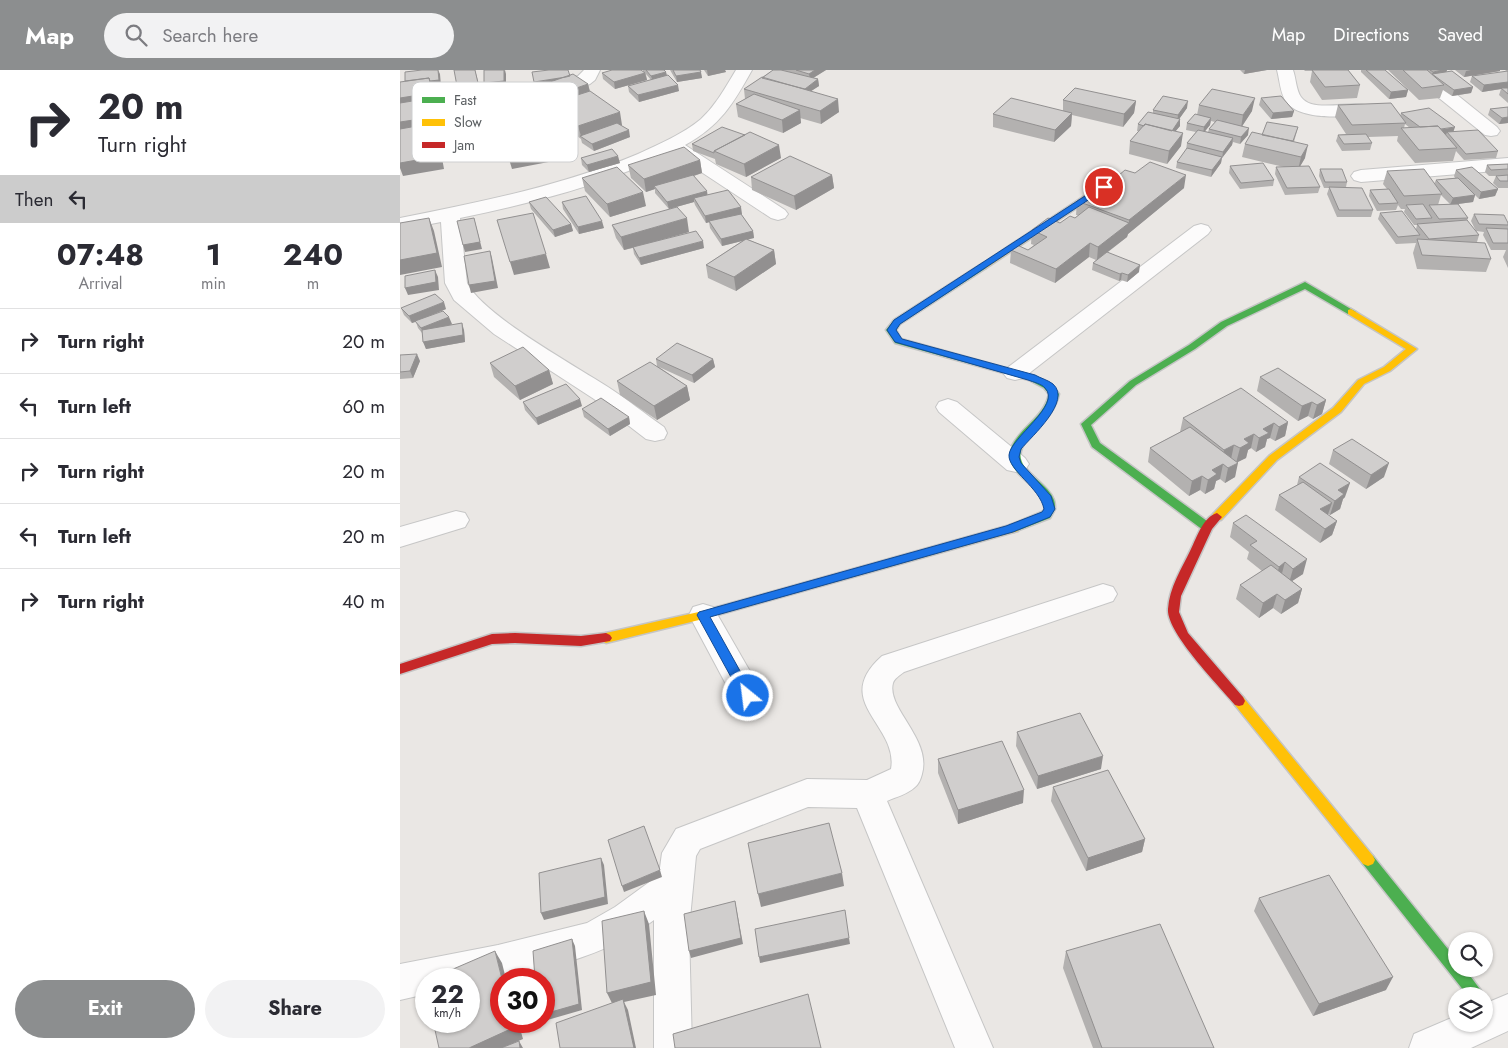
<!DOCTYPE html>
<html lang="en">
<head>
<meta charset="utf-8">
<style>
  body { margin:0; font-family:Jost,sans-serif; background:#f2f2f3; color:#2b2b33; height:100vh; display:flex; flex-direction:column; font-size:19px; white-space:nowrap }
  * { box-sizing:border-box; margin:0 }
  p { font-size:16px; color:#7c7c81 }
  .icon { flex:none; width:28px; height:28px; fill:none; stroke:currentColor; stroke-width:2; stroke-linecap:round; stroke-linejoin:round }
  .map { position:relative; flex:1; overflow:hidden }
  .details { display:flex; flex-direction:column; background:#fff; width:400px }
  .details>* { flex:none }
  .top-card { background:#fff; color:#2b2b33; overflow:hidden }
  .fabs { position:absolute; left:1048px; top:862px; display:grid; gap:10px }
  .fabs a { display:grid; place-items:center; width:45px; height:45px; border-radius:50%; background:#fff; box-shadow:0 1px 4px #0004; font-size:25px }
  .speed { position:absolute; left:15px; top:898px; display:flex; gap:10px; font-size:25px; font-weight:700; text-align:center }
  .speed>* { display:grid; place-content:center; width:65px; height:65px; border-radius:50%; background:#fff; box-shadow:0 1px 4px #0004; line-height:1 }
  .speed small { font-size:12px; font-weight:400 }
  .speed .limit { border:8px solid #d22; background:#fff; color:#111 }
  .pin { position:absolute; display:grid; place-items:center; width:42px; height:42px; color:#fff; margin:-21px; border:2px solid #fff; border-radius:50%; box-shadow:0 1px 5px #0007 }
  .me { position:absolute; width:55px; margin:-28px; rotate:331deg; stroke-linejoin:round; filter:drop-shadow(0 0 4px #0008) }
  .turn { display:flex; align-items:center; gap:18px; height:105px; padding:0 15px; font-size:22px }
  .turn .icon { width:65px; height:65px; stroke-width:2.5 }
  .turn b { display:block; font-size:35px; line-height:42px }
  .then { display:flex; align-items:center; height:48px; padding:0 15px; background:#0003; gap:10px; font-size:19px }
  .eta { display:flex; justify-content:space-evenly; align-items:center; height:85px; text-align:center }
  .eta b { font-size:30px; font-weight:700; line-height:35px }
  .primary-button { display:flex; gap:10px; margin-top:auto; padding:10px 15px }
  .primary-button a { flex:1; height:58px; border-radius:30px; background:#8c8e8f; color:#fff; font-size:20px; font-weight:700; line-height:58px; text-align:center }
  .primary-button a+a { background:#f2f2f3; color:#2b2b33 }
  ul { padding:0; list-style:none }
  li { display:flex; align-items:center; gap:15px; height:65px; padding:0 15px; border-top:1px solid #e1e1e2 }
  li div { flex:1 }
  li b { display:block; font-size:19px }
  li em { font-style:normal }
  header { display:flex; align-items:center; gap:30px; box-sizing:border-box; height:70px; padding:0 25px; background:#8c8e8f; color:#fff }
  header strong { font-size:24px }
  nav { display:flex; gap:28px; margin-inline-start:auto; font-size:18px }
  .search { width:350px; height:45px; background:#f2f2f3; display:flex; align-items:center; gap:12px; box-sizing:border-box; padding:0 18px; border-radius:28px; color:#7c7c81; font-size:19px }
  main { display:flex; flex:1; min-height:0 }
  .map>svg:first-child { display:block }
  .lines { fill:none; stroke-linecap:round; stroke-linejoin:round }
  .street-casing { stroke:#c6c6c6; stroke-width:2 }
  .fast-casing { stroke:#c5c5c5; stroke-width:3 }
  .slow-casing { stroke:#c5c5c5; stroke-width:3 }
  .jam-casing { stroke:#c5c5c5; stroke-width:3 }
  .street { fill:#fcfbfb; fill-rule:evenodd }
  .fast { fill:#4caf50; fill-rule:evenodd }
  .slow { fill:#ffc107; fill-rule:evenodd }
  .jam { fill:#c62828; fill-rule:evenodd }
  .wall { fill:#b3b1b0; fill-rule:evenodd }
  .shaded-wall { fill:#929090 }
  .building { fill:#d0cecd; stroke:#929090 }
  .route { fill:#1a73e8; stroke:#114b97 }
  .key { fill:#fff; stroke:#cecfd0; stroke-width:1 }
  .key-label { font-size:14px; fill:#5a5e61 }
</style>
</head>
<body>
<header>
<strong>Map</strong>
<div class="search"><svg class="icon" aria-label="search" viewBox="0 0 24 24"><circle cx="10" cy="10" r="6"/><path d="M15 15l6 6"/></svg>Search here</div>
<nav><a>Map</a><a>Directions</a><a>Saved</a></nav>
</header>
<main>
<section class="details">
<div class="top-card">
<div class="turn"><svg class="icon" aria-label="right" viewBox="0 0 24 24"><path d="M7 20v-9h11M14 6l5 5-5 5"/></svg><div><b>20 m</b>Turn right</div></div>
<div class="then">Then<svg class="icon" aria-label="left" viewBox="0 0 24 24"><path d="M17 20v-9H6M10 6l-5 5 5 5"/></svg></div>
</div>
<div class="eta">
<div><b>07:48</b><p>Arrival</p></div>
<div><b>1</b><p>min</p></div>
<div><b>240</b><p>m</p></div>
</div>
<ul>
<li><svg class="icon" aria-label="right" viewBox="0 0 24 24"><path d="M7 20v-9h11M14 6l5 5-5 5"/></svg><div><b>Turn right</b></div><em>20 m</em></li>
<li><svg class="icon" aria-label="left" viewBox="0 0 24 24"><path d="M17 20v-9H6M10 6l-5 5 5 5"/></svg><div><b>Turn left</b></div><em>60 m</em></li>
<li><svg class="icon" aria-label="right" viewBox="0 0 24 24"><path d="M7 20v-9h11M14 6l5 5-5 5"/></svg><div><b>Turn right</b></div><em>20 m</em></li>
<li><svg class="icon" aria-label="left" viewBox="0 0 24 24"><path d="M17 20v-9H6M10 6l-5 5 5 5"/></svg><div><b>Turn left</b></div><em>20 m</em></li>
<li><svg class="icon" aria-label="right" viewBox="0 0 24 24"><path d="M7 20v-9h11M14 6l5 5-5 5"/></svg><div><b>Turn right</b></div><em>40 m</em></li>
</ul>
<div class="primary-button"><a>Exit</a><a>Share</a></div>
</section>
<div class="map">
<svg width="1108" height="978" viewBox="0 0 1108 978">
  <rect width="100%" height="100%" fill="#eae7e4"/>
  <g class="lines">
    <g class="street-casing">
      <path id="street" d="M184 0H200L195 10 190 14 48 63 0 75V64L36 55 178 6Z
        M336 0H352C333 34 320 56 285 75L385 140 388 144 385 148 378 150 371 148 271 82C205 115 132 133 60 148L67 213C83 245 174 295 208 317 227 329 245 344 264 357L267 363 264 369 255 371 246 369 194 329 94 264 54 230 45 213 41 152 0 160V148C81 132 161 116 238 84 259 74 283 64 301 49 316 35 325 18 336 0Z
        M877 0H893C896 8 896 20 901 27 912 43 948 31 965 35L968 39 965 43C945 48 902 50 887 33 880 24 880 11 877 0Z
        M1040 15 1046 16 1097 57 1100 61 1097 65 1091 66 1085 65 1034 24 1031 20 1034 16Z
        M1108 88V100L961 112 954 110 951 106 954 102 961 100Z
        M801 154 808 156 811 160 808 164 623 308 615 310 607 308 603 303 607 298 794 156Z
        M548 329 557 332 625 388 629 394 625 400 616 402 607 400 539 342 536 337 539 332Z
        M56 441 65 443 69 450 65 457 0 477V457Z
        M703 514 713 517 717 524 713 531 504 602C500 605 494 609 493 613 486 638 532 669 522 704 521 708 519 714 515 717 508 724 496 727 487 731L593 978H555L457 738 408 737 300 779 296 786 289 859 292 978H254V850C201 890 133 902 69 915V909H26V924L0 930V894L98 875 187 853 215 837 259 805 262 783 276 759 407 709 467 710 491 699C499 655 430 632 482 586Z
        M303 534 313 537 359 617 363 626 359 635 348 638 337 635 289 545 293 537Z
        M1108 924V961L1071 978H1009L1014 964 1056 946V954H1084V934Z"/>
    </g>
    <g class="fast-casing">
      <path id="fast" d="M583 193 587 196 586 198 500 254 496 260 501 269 635 306 650 314 659 324C653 351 631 357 622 378 613 399 646 411 653 428 655 431 655 435 655 439L650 448 614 462 610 461 609 458 610 455 642 442 645 439C644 435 644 431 642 428 634 412 602 400 611 378 620 357 644 348 649 324L644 318 629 310 495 273 486 260 494 250Z
        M905 212 956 242 954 244H948L905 219 827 256 795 279 736 315 691 355 700 373 811 454 812 457 811 460H803L692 377 681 354 730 311 789 275 821 252Z
        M968 784 973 786 1056 889V899H1065L1085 926 1084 928V926H1068L963 794 961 790 963 786Z"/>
    </g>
    <g class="slow-casing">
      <path id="slow" d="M701 115 708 117 586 198H580L579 196Z
        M951 239 1017 279 990 301 964 314 941 342 877 390 821 450H813L812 447 813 444 869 386 933 338 958 310 984 297 1006 279 948 244V240Z
        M614 454 618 455 619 458 618 461 303 549 206 573 202 571 200 568 202 565 206 563 303 541Z
        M839 626 843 627 973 786 975 790 973 794 968 796 963 794 835 635 833 631 835 627Z"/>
    </g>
    <g class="jam-casing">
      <path id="jam" d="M817 443 822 447 812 459 781 526 779 542 788 563 843 627 845 631 843 635 839 636 835 635C819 616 766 562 768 539 769 518 782 498 791 479 797 467 803 447 817 443Z
        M115 563 181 566 206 563 210 565 212 568 210 571 181 576 115 573 92 574 0 604V594L92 564Z"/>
    </g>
    <use href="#street" class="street"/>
    <use href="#fast" class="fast"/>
    <use href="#slow" class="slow"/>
    <use href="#jam" class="jam"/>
  </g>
  <path class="wall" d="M243 0H264L266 2 267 5 279 21 239 32 229 22 228 16 251 10 246 4 247 10 215 19 203 9 202 3 243 1Z
    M270 0H300L302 8 277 12Z
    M304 0H325L326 2 308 6Z
    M373 0H426L413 8 418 9 419 16 411 21 439 42 421 54 400 48 401 53 383 63 338 47 336 34 345 29 344 19Z
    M840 0H867L844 4Z
    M904 0H948L960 15 957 28 922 30 910 12 912 1H905Z
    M961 0H985L1008 20 1006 27 989 29 961 2Z
    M988 0H1047L1046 2 1073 17 1071 23 1052 26 1043 20 1040 28 1019 30Z
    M1055 0H1100V1L1064 7Z
    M1105 0H1108V33L1099 25 1101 19 1082 22 1070 12 1072 6 1108 2Z
    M170 6 188 14 190 21 222 55H221L230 67 194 81 182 73 181 69 152 47 151 41 145 43 130 33 127 20Z
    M861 28 894 41 892 47 871 49 859 35Z
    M663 30 736 31 734 43 723 57 672 45 671 56 654 72 593 57V44L663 41Z
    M799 35 852 41 842 56 848 65 840 74 833 72 832 75 822 88 821 93 811 107 776 98 777 92 786 80 787 73 796 62 786 60 787 53 797 45ZM811 51 815 52 809 59 808 62 804 61 810 55Z
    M938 35 1000 46 1001 43 1053 62 1098 81 1096 88 1064 90 1056 81 1053 91 1015 93 997 71 998 66 968 67 972 73 970 80 942 81 936 71 938 65 946 64 935 47ZM1005 54 1010 58H1004Z
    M1108 37V53L1099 54 1088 45 1090 39Z
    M787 38 779 49 780 56 775 61 781 76 767 94 729 84 730 71 739 61H737L738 54 753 43V40Z
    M79 43 127 58 89 66 81 50Z
    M898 57 894 72 905 88 900 96 920 117 918 123 885 125 875 104 876 97H884L842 87 845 74 862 65Z
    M345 65 381 88 346 107 316 94 315 89 293 81 292 74Z
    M181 88 220 93 189 102 182 95Z
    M300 90 302 103 294 106 307 125 341 137V144L353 161 354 168 347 169 374 180 376 194 336 221 308 208 306 195 342 171 322 176 310 158 309 152 306 153 295 135 294 132 269 139 255 123V119L246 122 231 108 228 95Z
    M1108 94V118H1098L1093 113 1096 106H1089L1085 102 1087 95Z
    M830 96 874 110 873 116 840 119 829 103Z
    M920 99 947 112 946 117 973 140 971 147H937L927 124 929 118H924L919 106Z
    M1056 100 1098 119 1095 126 1079 129 1075 125 1073 132 1058 134 1068 148 1067 151 1076 161 1071 151 1074 144 1108 153V198L1103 187 1106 180H1091L1083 165 1084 162 1076 161 1079 165 1077 172H1073L1091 189 1086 202 1017 199 1013 183 1016 173 996 174 978 149 980 143 1016 159 1017 155H1014L1004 142 1005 139H1001L998 135 996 140 977 141 969 126 970 120 987 119 983 114 987 101 1034 114 1036 110 1055 108 1054 106ZM1041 125 1050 134 1038 135Z
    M735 103 784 118 728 164 727 167 708 182 739 202 727 212 721 210 719 211 692 200 693 193 696 190 689 187 655 213 610 193 611 180H628L634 175 631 174 632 160 660 153 675 148 678 145H676L677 131 693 127Z
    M432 105 434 118 396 140 352 120 351 107Z
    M182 108 246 136 210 147 185 121Z
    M129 132 171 154 173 161 155 167 131 139Z
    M162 132 204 158 179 164 163 139Z
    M212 155 289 162 261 170 304 178 241 195 234 184 233 178 224 180 216 168Z
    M1 238 46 239 32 245 64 260 65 272 26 279 22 263 18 258 16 252 12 253 4 245Z
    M0 285 20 291 13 308 0 309Z
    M256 289H313L315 297 294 313 259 297 287 316 290 330 257 350 220 325 217 311 257 296Z
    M90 293 149 300 153 314 120 330 94 307Z
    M860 307 926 330 922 344 913 349 908 346 898 351 857 321Z
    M123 332 182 336 138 355 125 340Z
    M182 339 229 347 230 354 210 366 184 347Z
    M783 348 888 352 885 366 875 371 870 368 867 369 865 377 856 382 851 378 848 380 846 388 837 392 835 407 825 413 820 409 816 411 814 419 805 424 800 420 789 426 748 392 750 378 780 362Z
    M933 380 984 407 966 419 929 394Z
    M899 407 945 427 943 429 940 439 930 445 928 444V445L937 451 932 465 920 473 875 440 879 425 897 415Z
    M833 453 903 504 892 511 902 519 898 533 881 544 873 538 859 548 836 529 840 515 862 501 847 489 849 482 830 467Z
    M617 662 701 699 637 719 616 676Z
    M538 689 623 733 558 754 538 703Z
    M653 717 745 769 742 782 686 801 651 731Z
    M859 828 986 920 913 946 854 841Z
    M666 881 814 978H693L663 898Z"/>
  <path class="shaded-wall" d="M38 0 40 4 41 16 32 17 36 35 28 36 29 42 31 61 0 65V28L8 21Z
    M75 0 80 19 59 22 57 16Z
    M105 0 106 4V18L86 20 84 13Z
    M307 0H325L326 2 308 6Z
    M415 0H426L410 10 409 4Z
    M845 0H867L844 4Z
    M1043 0H1047L1045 6 1032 4 1031 8 1033 2Z
    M1071 0H1100V1L1064 7 1066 1Z
    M266 2 267 9 253 12 251 6Z
    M301 2 302 8 277 12 276 6Z
    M245 3 247 10 215 19 214 12Z
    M170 6 136 18 134 12Z
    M418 9 419 16 405 25V19Z
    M1108 12V19L1101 18V19L1082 22 1084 15Z
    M188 14 191 27 149 34 151 41 145 43 142 30Z
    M278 15 279 21 239 32 238 25Z
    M1073 17 1071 23 1052 26 1054 20Z
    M1008 20 1006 27 989 29 991 22Z
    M855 28 852 41 841 58 843 45Z
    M438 29 439 42 421 54 420 41Z
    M736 31 734 43 723 57 724 44Z
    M788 31 787 38 777 52 778 45Z
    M400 40 401 53 383 63 382 50Z
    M894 41 892 47 871 49 873 43Z
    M220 42 222 55 184 68 181 66 178 56Z
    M672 43 671 56 654 72 655 60Z
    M1108 47V53L1099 54 1102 48Z
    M811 48 810 55 803 64 804 57Z
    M780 49V56L770 68 771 62Z
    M125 51 127 58 89 66 87 59Z
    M34 53 38 66 44 99 3 106 0 98V93Z
    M1055 57 1053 63 1047 62 1046 65 1027 62Z
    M849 58 848 65 840 74 841 67Z
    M229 60 230 67 194 81 192 74Z
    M783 63 781 76 767 94 769 81Z
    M833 68 832 75 822 88 823 82Z
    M379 75 381 88 346 107 344 94Z
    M908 75 905 88 898 100 901 87Z
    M155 77 159 90 112 99 108 86Z
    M218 86 220 93 189 102 187 95Z
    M822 87 821 93 811 107 812 100Z
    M300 90 302 103 256 118 254 116 255 119 246 122 244 109Z
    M432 105 434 118 396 140 394 126Z
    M786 105 784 118 728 164 727 167 697 190 698 177 729 153V150Z
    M1098 119 1095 126 1079 129 1081 122Z
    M307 121 308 128H294V132L269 139 267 132Z
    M243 122 246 136 210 147 207 134Z
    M1075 125 1073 132 1050 135 1053 128Z
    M341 137 342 144 306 153 305 146Z
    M29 148 34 161 42 197 0 205V190Z
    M74 148 82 179 65 182 63 175Z
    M287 148 289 162 224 180 221 167Z
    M202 151 204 158 179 164 178 157Z
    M171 154 173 161 155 167 153 160Z
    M353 161 354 168 322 176 321 169Z
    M303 171 304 178 241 195 239 188Z
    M690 173 689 187 655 213 656 199Z
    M374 180 376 194 336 221 334 207Z
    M90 181 92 188 98 218 71 223 69 215Z
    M146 184 150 198 114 205 110 192Z
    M740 195 739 202 727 212 728 205Z
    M35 200 38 207 39 220 8 225 5 218Z
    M722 203 721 210 719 211 720 204Z
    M44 232 46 239 12 253 9 246Z
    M49 247 52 254 24 265 21 258Z
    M62 253 64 260 65 272 26 279 23 272Z
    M17 284 20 291 13 308 10 301Z
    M313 289 315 297 294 313 292 305Z
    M149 300 153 314 120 330 115 316Z
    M287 316 290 330 257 350 254 336Z
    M180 329 182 336 138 355 136 348Z
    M926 330 922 344 913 349 917 335Z
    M912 332 908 346 898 351 902 336Z
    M229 347 230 354 210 366 208 359Z
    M888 352 885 366 875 371 879 357Z
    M874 353 870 368 867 369 865 377 856 382 859 368 863 359Z
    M854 364 851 378 848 380 846 388 836 393 840 378 844 369Z
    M834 375 831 389 821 394 824 380Z
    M838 393 835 407 825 413 828 398Z
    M989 393 984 407 966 419 971 405Z
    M823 394 820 409 816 411 814 419 805 424 808 410 812 400Z
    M802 406 800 420 789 426 792 411Z
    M950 413 945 427 943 429 940 439 930 445 938 420Z
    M932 433 927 447 916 453 920 439Z
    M937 451 932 465 920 473 925 459Z
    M907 489 903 504 889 513 893 499Z
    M885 492 881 507 875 511 879 497Z
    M902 519 898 533 881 544 885 530Z
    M877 524 873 538 859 548 863 533Z
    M703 686 701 699 637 719 638 706Z
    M624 720 623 733 558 754V740Z
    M745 769 742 782 686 801 688 788Z
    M201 788 204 795 208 834 144 850 141 843Z
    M260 800 262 807 224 822 222 816Z
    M442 803 444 816 361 837 358 824Z
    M335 831 343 874 291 888 289 881Z
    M244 841 249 854 256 925 224 932 228 940 236 978H234L207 923Z
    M449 868 450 874 360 893 359 887Z
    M172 869 175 876 182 940 144 951V944Z
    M95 881 102 893 106 909H102Z
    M993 907 986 920 913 946 919 934Z
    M114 951H118L123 969 102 978H69Z
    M119 971 123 978H120Z"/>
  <path class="building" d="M22 0H38L39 10 30 11 29 8 5 11V2Z
    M54 0H75L78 13 57 16Z
    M84 0H104V11L84 13Z
    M149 0H168L170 6 166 7 134 12 132 2Z
    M212 0H241L245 3 214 12 202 3Z
    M246 0H264L266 2 251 6Z
    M273 0H300L301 2 276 6Z
    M373 0H381L418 9 405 19 362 8Z
    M396 0H415L409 4Z
    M912 0H948L960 15 925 17Z
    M966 0H985L1008 20 991 22Z
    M1003 0H1027L1044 15 1022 18Z
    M1030 0H1043L1033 2Z
    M1052 1 1073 17 1054 20 1032 4Z
    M1108 1V12L1084 15 1072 6Z
    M173 4 188 14 142 30 127 20Z
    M268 5 278 15 238 25 228 16Z
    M362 7 438 29 420 41 344 19Z
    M29 8 32 23 0 28V12Z
    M675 18 736 31 724 44 663 30Z
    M1101 18H1108V24Z
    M812 19 855 28 843 45 799 35Z
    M190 21 220 42 178 56 149 34Z
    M354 24 400 40 382 50 336 34Z
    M763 26 788 31 778 45 753 40Z
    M881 26 894 41 873 43 861 28Z
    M611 28 672 43 655 60 593 44Z
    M25 29 27 48 0 52V33Z
    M991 33 1006 53 952 55 938 35Z
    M1108 37V47L1102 48 1090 39Z
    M1029 38 1055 57 1041 59 1038 56 1020 57 1001 43Z
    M748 42 780 49 772 61 745 54 744 56 738 54Z
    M795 44 811 48 804 57 787 53Z
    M817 50 849 58 841 67 809 59Z
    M867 52 898 57 893 71 862 65Z
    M34 53 40 86 0 93V59Z
    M217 53 229 60 192 74 180 66Z
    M745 54 783 63 769 81 730 71Z
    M1038 56 1057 78 1019 80 1001 58Z
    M322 57 345 65 314 81V83L292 74Z
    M798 60 833 68 823 82 787 73Z
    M1078 60 1098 81 1066 84 1047 62Z
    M350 62 379 75 344 94 314 81Z
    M852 62 908 75 901 87 845 74Z
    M966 64 972 73 944 74 938 65Z
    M284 77 300 90 244 109 228 95Z
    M787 78 822 87 812 100 777 92Z
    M212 79 218 86 187 95 181 88Z
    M390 86 432 105 394 126 351 107Z
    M750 92 786 105 729 150 677 131 686 125 693 127 725 100 735 103Z
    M863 93 874 110 841 113 830 96Z
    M1108 94V99L1091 100 1087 95Z
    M909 96 920 117 887 118 876 97Z
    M217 97 243 122 207 134 182 108Z
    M1072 97 1098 119 1081 122 1056 100Z
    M920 99H942L947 112H925Z
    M1024 99 1042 124 1004 126 987 101Z
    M293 105 307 121 267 132 254 116Z
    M1108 105V111H1100L1096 106Z
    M1058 108 1075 125 1053 128 1036 110Z
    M929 117 962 118 973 140H939Z
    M989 119 998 133 979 134 970 120Z
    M328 120 341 137 305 146 294 128Z
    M186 126 202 151 178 157 162 132Z
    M146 127 171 154 153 160 129 132Z
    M1023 134 1032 148 1016 149 1006 135Z
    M1058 134 1068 148 1039 149 1029 135Z
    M277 137 287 148 221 167 212 155Z
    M689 137 729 153 698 177 690 173 656 199 611 180 617 175 628 180 647 167 632 160 648 148 660 153 670 146 675 148Z
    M1002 141 1020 165 998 167 980 143Z
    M133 143 146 184 110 192 97 150Z
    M341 144 353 161 321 169 309 151Z
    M1074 144 1104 145 1108 153V155L1079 154Z
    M29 148 37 183 0 190V153Z
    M74 148 80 172 63 175 57 151Z
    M1067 150 1079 165 1029 169 1017 154Z
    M1086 158 1108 159V173H1093Z
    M296 161 303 171 239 188 233 177Z
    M346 169 374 180 334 207 306 195Z
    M1017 169 1085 173 1091 189 1022 185Z
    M90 181 95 211 69 215 64 186Z
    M707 182 740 195 728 205 722 203 720 204 693 193Z
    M35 200 36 212 5 218V206Z
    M35 224 44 232 9 246 1 238Z
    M43 241 49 247 21 258 15 251Z
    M62 253 63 265 23 272 22 260Z
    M277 273 313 289 292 305 256 289Z
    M123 277 149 300 115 316 90 293Z
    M17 284 10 301 0 302V285Z
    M250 292 287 316 254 336 217 311Z
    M878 298 926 330 917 335 912 332 902 336 860 307Z
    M166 314 180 329 136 348 123 332Z
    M841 318 888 352 879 357 874 353 863 359 869 363 859 368 854 364 844 369 849 373 840 378 834 375 824 380 783 348Z
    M201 328 229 347 208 359 182 339Z
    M790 357 838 393 828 398 823 394 812 400 817 404 808 410 802 406 792 411 750 378Z
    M952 369 989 393 971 405 933 380Z
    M920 393 950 413 938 420 944 424 935 431 899 407Z
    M903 412 932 433 920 439 937 451 925 459 879 425Z
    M846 445 907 489 893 499 885 492 879 497 850 475 857 471 833 453Z
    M871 495 902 519 885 530 877 524 863 533 840 515Z
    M680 643 703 686 638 706 617 662Z
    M602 671 624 720 558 740 538 689Z
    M708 700 745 769 688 788 653 717Z
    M429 753 442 803 358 824 348 773Z
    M244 756 260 800 222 816 208 770Z
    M201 788 205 827 141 843 139 803Z
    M929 805 993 907 919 934 859 828Z
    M335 831 341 868 289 881 284 844Z
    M445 840 449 868 359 887 355 859Z
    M244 841 251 912 207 923 202 851Z
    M760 854 814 978H702L666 881Z
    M172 869 179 934 144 944V909H135L133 881Z
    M95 881 102 909H101V951H114L115 957 69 978H39L33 951H69V909H30Z
    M408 924 421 978H275L273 964Z
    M223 929 234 978H160L156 953Z
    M119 971 120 978H101Z"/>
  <path class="route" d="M702 115 708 117 500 254 496 260 502 269 635 305C640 308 648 310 653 314 672 331 632 366 621 379L619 387 621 393 651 426 655 439 650 447 613 462 310 547 354 626 352 629H343L297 545 299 542 606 456 642 442 644 439C640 418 608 400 609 385 610 368 662 335 645 318 642 314 633 312 628 310L495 272 487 260 494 250Z"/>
  <rect x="12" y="12" width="166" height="80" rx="8" class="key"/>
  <rect x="22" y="27" width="23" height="6" fill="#4caf50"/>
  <rect x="22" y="49" width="23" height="7" fill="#ffc107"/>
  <rect x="22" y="72" width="23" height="6" fill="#c62828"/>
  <g class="key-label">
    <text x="54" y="35">Fast</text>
    <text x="54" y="57">Slow</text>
    <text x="54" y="80">Jam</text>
  </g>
</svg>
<div class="fabs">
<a><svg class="icon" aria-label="search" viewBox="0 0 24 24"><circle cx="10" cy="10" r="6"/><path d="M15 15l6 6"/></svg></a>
<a><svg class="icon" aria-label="layers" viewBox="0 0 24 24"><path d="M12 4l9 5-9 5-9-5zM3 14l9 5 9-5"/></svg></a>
</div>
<div class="speed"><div>22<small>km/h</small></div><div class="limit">30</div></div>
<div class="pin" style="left:704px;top:117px;background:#d93025"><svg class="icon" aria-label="arrive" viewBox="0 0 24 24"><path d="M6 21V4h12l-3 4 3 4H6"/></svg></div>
<svg class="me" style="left:348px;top:626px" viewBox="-20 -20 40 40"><circle r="17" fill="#1a73e8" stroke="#fff" stroke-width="3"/><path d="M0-11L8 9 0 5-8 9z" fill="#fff"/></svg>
</div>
</main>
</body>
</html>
